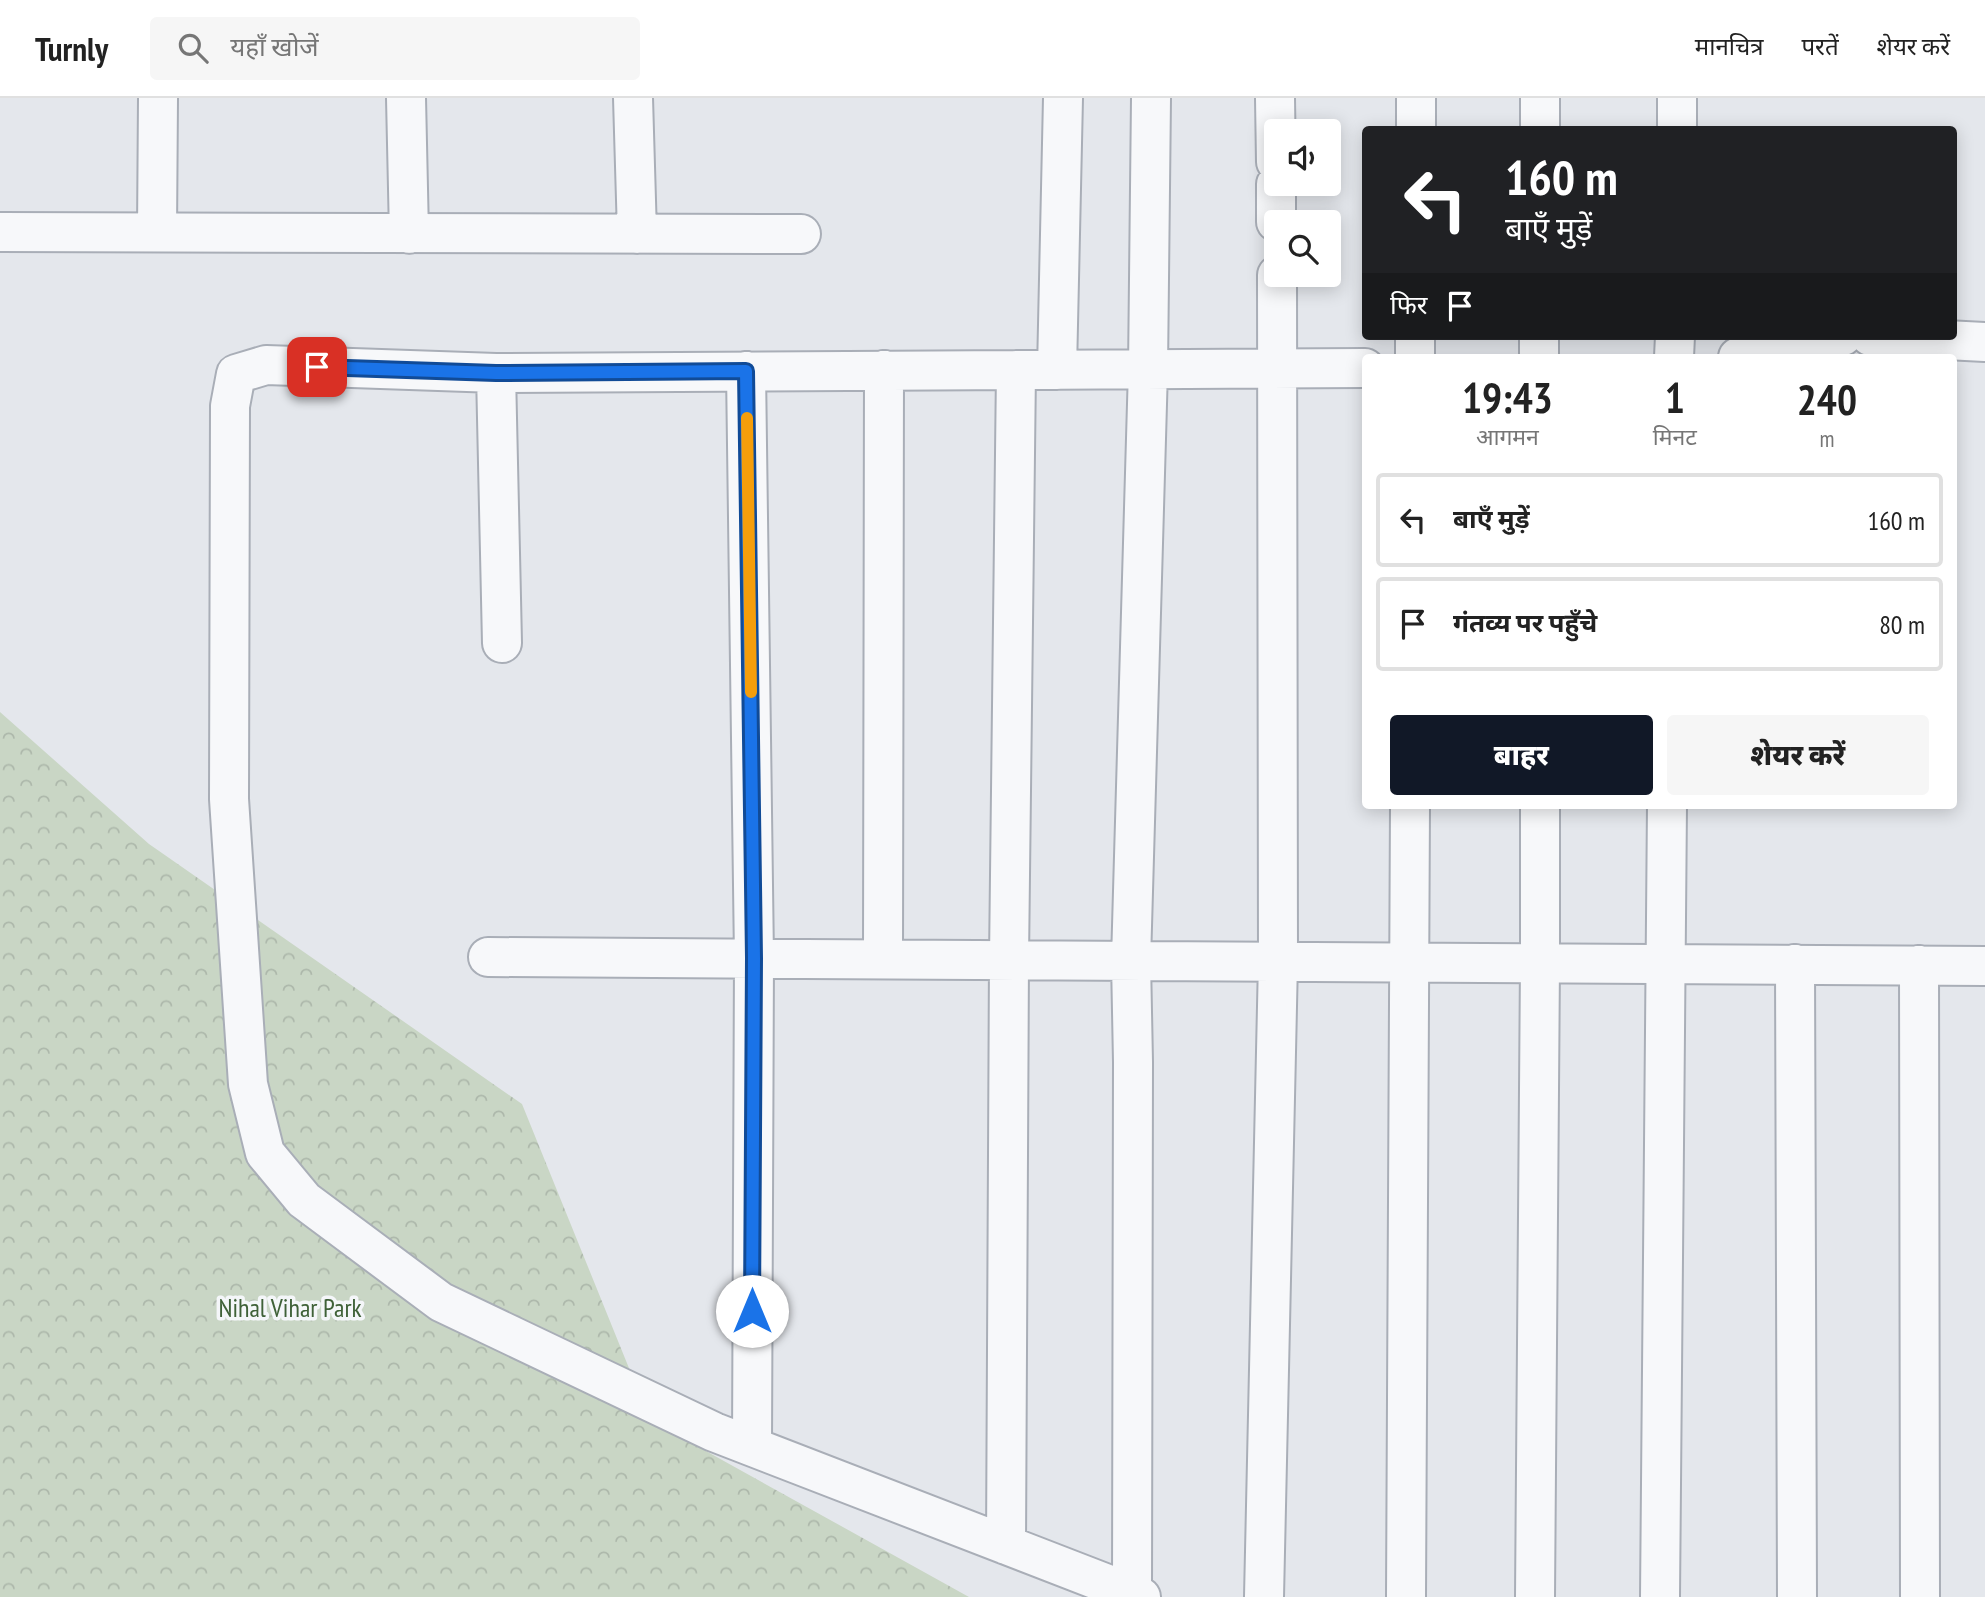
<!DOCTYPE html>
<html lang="hi">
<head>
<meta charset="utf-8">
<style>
  body { margin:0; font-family:"PT Sans Narrow","Noto Sans Devanagari",sans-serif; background:#f6f6f6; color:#222; height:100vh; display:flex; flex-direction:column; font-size:26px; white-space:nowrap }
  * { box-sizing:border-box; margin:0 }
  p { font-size:23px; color:#767676 }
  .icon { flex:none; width:38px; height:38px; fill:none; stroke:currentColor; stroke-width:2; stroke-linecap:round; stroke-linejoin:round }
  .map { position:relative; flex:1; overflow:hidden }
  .sheet { position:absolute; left:1362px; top:256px; width:595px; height:455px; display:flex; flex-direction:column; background:#fff; border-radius:7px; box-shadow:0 4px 18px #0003 }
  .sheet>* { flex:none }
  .hud { position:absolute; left:1362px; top:28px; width:595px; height:214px; border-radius:7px; box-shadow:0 4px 18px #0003; background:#202124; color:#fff; overflow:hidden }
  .tools { position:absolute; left:1264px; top:21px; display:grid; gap:14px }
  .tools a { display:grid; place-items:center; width:77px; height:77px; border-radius:7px; background:#fff; box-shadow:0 4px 18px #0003; font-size:35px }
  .pin { position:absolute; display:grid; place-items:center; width:60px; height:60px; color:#fff; margin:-30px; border-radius:14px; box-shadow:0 4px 10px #0006 }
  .me { position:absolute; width:77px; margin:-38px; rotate:0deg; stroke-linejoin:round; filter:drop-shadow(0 0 5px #0008) }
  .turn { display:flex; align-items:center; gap:24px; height:147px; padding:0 28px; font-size:32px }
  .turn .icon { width:91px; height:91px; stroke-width:2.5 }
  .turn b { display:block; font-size:49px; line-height:60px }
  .then { display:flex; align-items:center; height:66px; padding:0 28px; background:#0003; gap:14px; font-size:26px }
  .eta { display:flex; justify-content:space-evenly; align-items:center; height:119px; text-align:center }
  .eta b { font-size:42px; font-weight:800; line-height:49px }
  .button { display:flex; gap:14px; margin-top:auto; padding:14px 28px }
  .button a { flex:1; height:80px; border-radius:7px; background:#111827; color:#fff; font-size:28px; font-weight:800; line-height:80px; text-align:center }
  .button a+a { background:#f6f6f6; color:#222 }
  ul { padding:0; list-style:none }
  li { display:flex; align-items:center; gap:21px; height:94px; margin:0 14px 10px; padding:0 14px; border:4px solid #e0e0e0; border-radius:7px }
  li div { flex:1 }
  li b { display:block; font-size:26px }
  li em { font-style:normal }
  header { display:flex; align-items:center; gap:42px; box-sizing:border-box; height:98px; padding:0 35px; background:#fff; border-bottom:2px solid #e0e0e0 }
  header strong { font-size:33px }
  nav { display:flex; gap:38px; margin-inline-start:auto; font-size:24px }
  .search { width:490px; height:63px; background:#f6f6f6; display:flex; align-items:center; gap:18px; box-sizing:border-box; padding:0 24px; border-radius:7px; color:#767676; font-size:26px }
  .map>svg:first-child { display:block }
  .park { fill:url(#park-crowns) }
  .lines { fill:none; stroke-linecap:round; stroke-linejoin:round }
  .minor-casing { stroke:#a9aeb7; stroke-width:42 }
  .minor { stroke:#f7f8fa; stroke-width:38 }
  .route-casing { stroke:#114b97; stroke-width:18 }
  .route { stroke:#1a73e8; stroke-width:12 }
  .slow { stroke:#f59e0b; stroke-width:12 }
  .labels { text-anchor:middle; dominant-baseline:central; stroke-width:7; stroke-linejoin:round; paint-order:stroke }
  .park-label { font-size:26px; fill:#3f6138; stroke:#f4f6f9 }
</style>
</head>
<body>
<header>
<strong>Turnly</strong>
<div class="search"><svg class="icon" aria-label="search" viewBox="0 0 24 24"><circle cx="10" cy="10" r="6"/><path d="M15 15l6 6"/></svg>यहाँ खोजें</div>
<nav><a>मानचित्र</a><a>परतें</a><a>शेयर करें</a></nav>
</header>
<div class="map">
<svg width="1985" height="1499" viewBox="0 0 1985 1499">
  <defs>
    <pattern id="park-crowns" width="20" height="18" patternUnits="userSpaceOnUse" patternTransform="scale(1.75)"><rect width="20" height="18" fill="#c9d6c5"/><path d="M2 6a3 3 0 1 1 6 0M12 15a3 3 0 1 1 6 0" fill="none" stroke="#adb8ab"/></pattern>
  </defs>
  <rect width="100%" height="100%" fill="#e4e7ec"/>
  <path class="park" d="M0 614 149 746 522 1006 650 1322 969 1499H0Z"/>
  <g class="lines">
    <g class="minor-casing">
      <path id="minor" d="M406 0 409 136
        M633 0 637 136
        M1275 0 1276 64
        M1416 32V0
        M1540 32V0
        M1677 32V0
        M1276 86V124
        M0 134 801 136
        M157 134 158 0
        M1870 238 1985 244
        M1415 259V238
        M1539 259V238
        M1674 259 1675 238
        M1738 259 1804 243 1843 238
        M1057 272 1063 0
        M746 273 754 860 752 1348
        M496 275 502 545
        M488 859 1985 868
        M883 861 884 272
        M1795 866 1797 1499
        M1919 867 1920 1499
        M1006 1447 1009 861 1016 272
        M1132 1496 1133 964 1131 863 1148 271 1151 0
        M1141 1499 714 1334 441 1204 304 1102 265 1055 248 986 229 701 230 308 236 276 266 267 496 275 1365 270
        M1264 1499 1278 863 1277 177
        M1406 1499 1410 707
        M1535 1499 1540 865V707
        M1660 1499 1667 707"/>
    </g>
    <use href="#minor" class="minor"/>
  </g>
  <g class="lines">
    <g class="route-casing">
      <path id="route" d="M317 269 496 275 746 273 754 860 752 1213"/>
    </g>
    <use href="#route" class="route"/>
    <path class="slow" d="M747 320 751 594"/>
  </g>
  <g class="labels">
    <g class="park-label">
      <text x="290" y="1209">Nihal Vihar Park</text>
    </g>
  </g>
</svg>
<div class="tools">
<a><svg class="icon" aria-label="sound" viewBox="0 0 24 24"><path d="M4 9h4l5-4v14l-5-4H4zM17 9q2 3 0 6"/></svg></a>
<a><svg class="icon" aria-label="search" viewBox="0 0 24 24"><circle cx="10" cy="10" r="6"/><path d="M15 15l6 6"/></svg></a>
</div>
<div class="pin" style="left:317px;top:269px;background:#d93025"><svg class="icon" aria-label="arrive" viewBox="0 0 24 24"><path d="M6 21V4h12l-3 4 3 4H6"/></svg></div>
<svg class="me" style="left:752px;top:1213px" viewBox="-20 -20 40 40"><circle r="19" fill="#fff"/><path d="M0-13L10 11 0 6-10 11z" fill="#1a73e8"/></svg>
<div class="hud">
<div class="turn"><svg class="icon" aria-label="left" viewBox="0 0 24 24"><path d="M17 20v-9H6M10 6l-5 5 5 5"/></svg><div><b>160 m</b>बाएँ मुड़ें</div></div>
<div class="then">फिर<svg class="icon" aria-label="arrive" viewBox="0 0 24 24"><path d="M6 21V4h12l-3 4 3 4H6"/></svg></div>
</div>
<section class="sheet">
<div class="eta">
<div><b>19:43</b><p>आगमन</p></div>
<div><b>1</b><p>मिनट</p></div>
<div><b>240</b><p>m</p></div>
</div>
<ul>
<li><svg class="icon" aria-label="left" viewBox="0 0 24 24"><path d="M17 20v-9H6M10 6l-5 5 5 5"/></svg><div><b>बाएँ मुड़ें</b></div><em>160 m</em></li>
<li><svg class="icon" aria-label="arrive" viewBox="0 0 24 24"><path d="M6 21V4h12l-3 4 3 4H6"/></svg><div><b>गंतव्य पर पहुँचे</b></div><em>80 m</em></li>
</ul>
<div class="button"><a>बाहर</a><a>शेयर करें</a></div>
</section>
</div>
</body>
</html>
